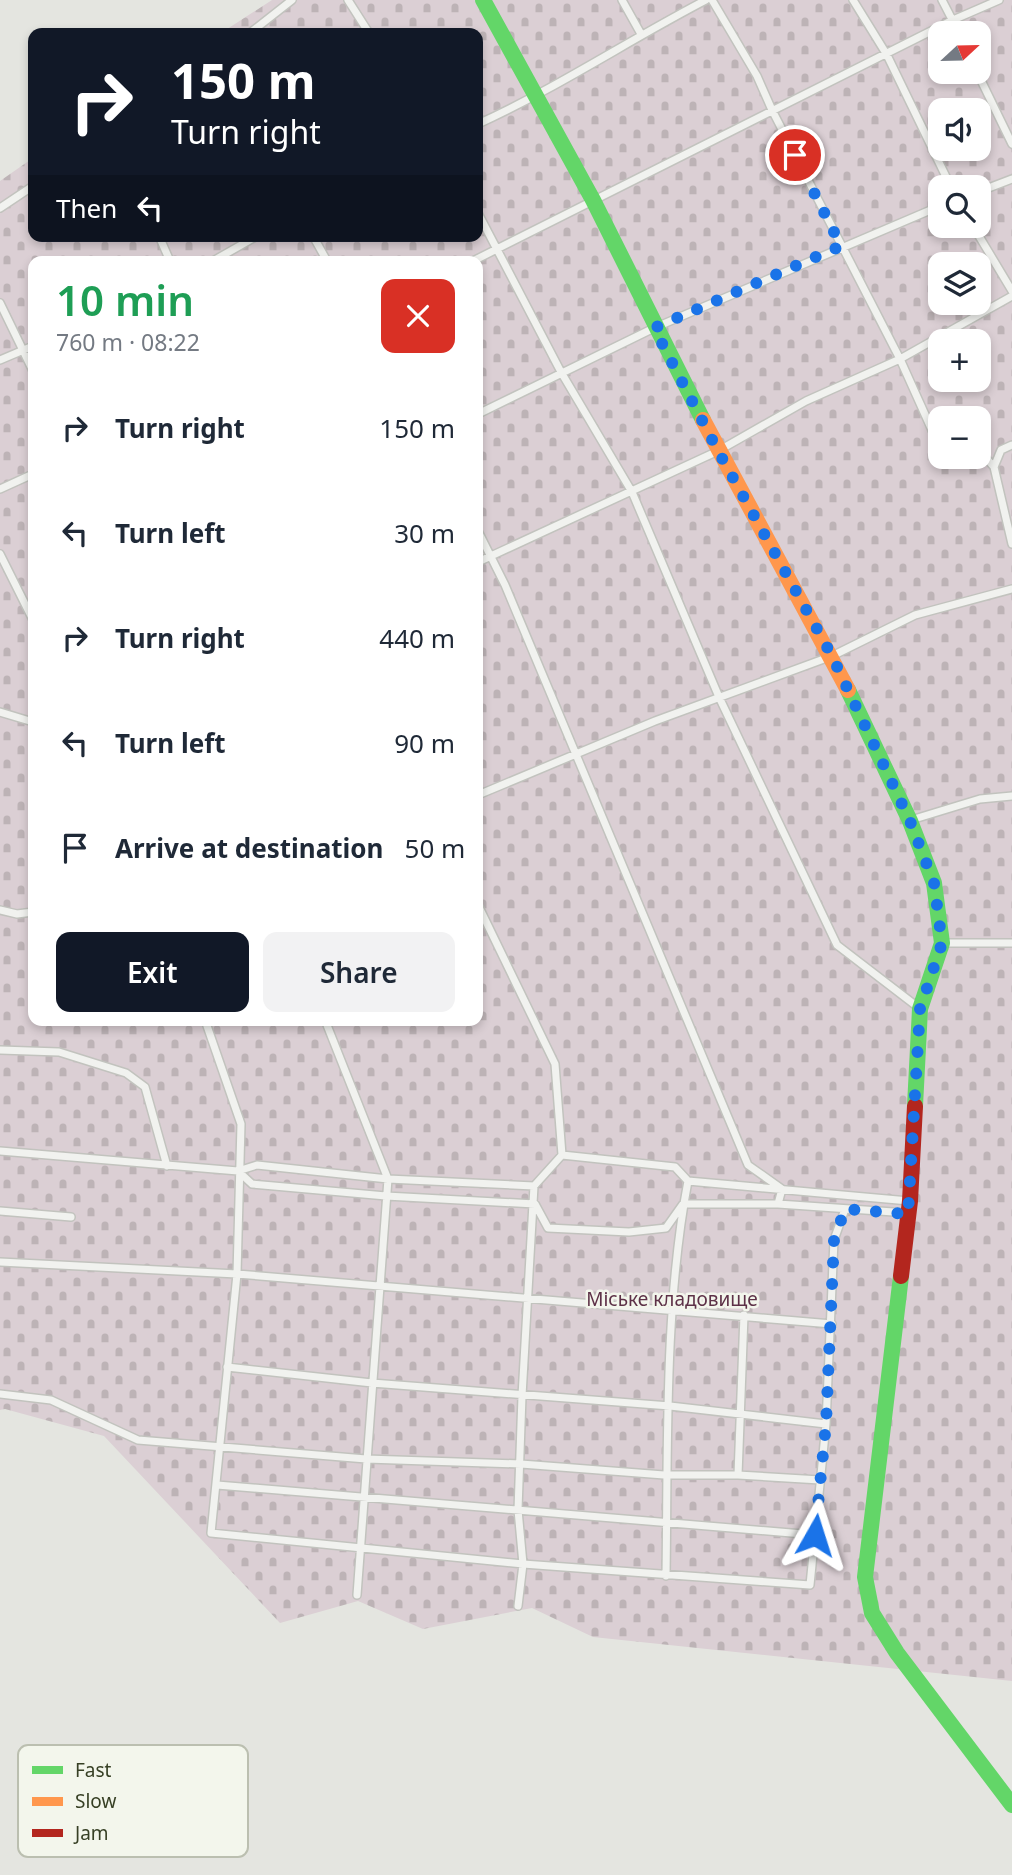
<!DOCTYPE html>
<html lang="en">
<head>
<meta charset="utf-8">
<style>
  body { margin:0; font-family:"Noto Sans",sans-serif; background:#f2f2f3; color:#1f2937; height:100vh; display:flex; flex-direction:column; font-size:26px; white-space:nowrap }
  * { box-sizing:border-box; margin:0 }
  p { font-size:23px; color:#747a83 }
  .icon { flex:none; width:38px; height:38px; fill:none; stroke:currentColor; stroke-width:2; stroke-linecap:round; stroke-linejoin:round }
  .map { position:relative; flex:1; overflow:hidden }
  .details { position:absolute; left:28px; top:256px; width:455px; height:770px; display:flex; flex-direction:column; background:#fff; border-radius:14px; box-shadow:0 4px 10px #0003 }
  .details>* { flex:none }
  .guide { position:absolute; left:28px; top:28px; width:455px; height:214px; border-radius:14px; box-shadow:0 4px 10px #0003; background:#111827; color:#fff; overflow:hidden }
  .needle { width:46px; rotate:68deg }
  .fabs { position:absolute; left:928px; top:21px; display:grid; gap:14px }
  .fabs a { display:grid; place-items:center; width:63px; height:63px; border-radius:14px; background:#fff; box-shadow:0 4px 10px #0003; font-size:35px }
  .pin { position:absolute; display:grid; place-items:center; width:60px; height:60px; color:#fff; margin:-30px; border:4px solid #fff; border-radius:50%; box-shadow:0 2px 7px #0007 }
  .me { position:absolute; width:77px; margin:-38px; rotate:6deg; stroke-linejoin:round; filter:drop-shadow(0 0 5px #0008) }
  .turn { display:flex; align-items:center; gap:24px; height:147px; padding:0 28px; font-size:32px }
  .turn .icon { width:91px; height:91px; stroke-width:2.5 }
  .turn b { display:block; font-size:49px; line-height:60px }
  .then { display:flex; align-items:center; height:66px; padding:0 28px; background:#0003; gap:14px; font-size:26px }
  .round { display:grid; place-items:center; flex:none; width:74px; height:74px; border-radius:14px; background:#f2f2f3 }
  .head { display:flex; align-items:center; justify-content:space-between; height:119px; padding:0 28px }
  h1 { font-size:42px; font-weight:600; line-height:52px; color:#1e9e55 }
  .cta { display:flex; gap:14px; margin-top:auto; padding:14px 28px }
  .cta a { flex:1; height:80px; border-radius:14px; background:#111827; color:#fff; font-size:28px; font-weight:600; line-height:80px; text-align:center }
  .cta a+a { background:#f2f2f3; color:#1f2937 }
  ul { padding:0; list-style:none }
  li { display:flex; align-items:center; gap:21px; height:105px; padding:0 28px }
  li div { flex:1 }
  li b { display:block; font-size:26px }
  li em { font-style:normal }
  .map>svg:first-child { display:block }
  .cemetery { fill:url(#cemetery-stones); fill-rule:evenodd }
  .lines { fill:none; stroke-linecap:round; stroke-linejoin:round }
  .lane-casing { stroke:#c2c3be; stroke-width:10 }
  .lane { stroke:#f1f2ef; stroke-width:7 }
  .fast { stroke:#63d668; stroke-width:16 }
  .slow { stroke:#ff974d; stroke-width:16 }
  .jam { stroke:#b3261e; stroke-width:16 }
  .route { stroke:#1a73e8; stroke-width:12; stroke-dasharray:0 21.6 }
  .labels { text-anchor:middle; dominant-baseline:central; stroke-width:5; stroke-linejoin:round; paint-order:stroke }
  .park-label { font-size:19px; fill:#5d3147; stroke:#f3f6ec }
  .key { fill:#f3f6ec; stroke:#bbbfb0; stroke-width:2 }
  .key-label { font-size:19px; fill:#374025 }
</style>
</head>
<body>
<div class="map">
<svg width="1012" height="1875" viewBox="0 0 1012 1875">
  <defs>
    <pattern id="cemetery-stones" width="16" height="16" patternUnits="userSpaceOnUse" patternTransform="scale(1.75)"><rect width="16" height="16" fill="#dbcfd4"/><path d="M2 7V4a2 2 0 0 1 4 0v3zM10 15v-3a2 2 0 0 1 4 0v3z" fill="#bdb3b6"/></pattern>
  </defs>
  <rect width="100%" height="100%" fill="#e4e5e0"/>
  <path class="cemetery" d="M272 0H1012V1681L593 1637 532 1608 423 1629 358 1601 280 1623 104 1436 5 1409 0 1410V181L33 158V236H478V33H221ZM940 33H978V72H940ZM940 110H978V149H940ZM940 187H978V226H940ZM33 261H478V1020H33ZM940 264H978V303H940ZM940 341H978V380H940ZM940 418H978V457H940Z"/>
  <g class="lines">
    <g class="lane-casing">
      <path id="lane" d="M348 0 369 33
        M622 0 641 34
        M712 0 757 76 772 110 900 359 936 439 940 441
        M853 0 887 55 951 187
        M942 0 959 33
        M250 33 292 0
        M977 72 1012 144
        M478 124C557 88 629 40 706 0
        M978 192 1012 179
        M0 208 33 186
        M478 213 561 372 632 492 719 697 837 945 919 1008
        M973 226 1012 291
        M159 236 170 261
        M313 236 327 261
        M213 261 257 236
        M473 261 953 20 999 0
        M0 303 33 371
        M0 360 33 346
        M478 414 654 328 940 206
        M1012 445 1001 450 994 467 1012 544
        M978 449 994 467
        M0 489 33 474
        M478 531 505 585 748 1165 782 1189 778 1204
        M0 554 33 620
        M478 562 718 451 806 401 900 359 1012 296
        M0 712 33 722
        M478 795 655 721 832 656 915 615 1012 589
        M911 820 980 799 1012 796
        M478 905 555 1064 562 1155
        M0 910 17 914 33 912
        M943 943H1012
        M205 1020 241 1124 237 1274 211 1533 523 1564 810 1585 826 1424 834 1240 845 1209
        M325 1020 388 1179 357 1595
        M0 1050 59 1052 126 1073 145 1087 167 1166
        M0 1151 238 1171 257 1165 388 1179 534 1186 562 1155 675 1167 688 1181 909 1201
        M238 1171 252 1184 386 1196 535 1204 548 1228 629 1232 666 1228 683 1204H778L908 1213
        M0 1211 71 1217
        M0 1262 237 1274 832 1324
        M227 1367 372 1383 670 1406 826 1424
        M0 1394 51 1400 138 1440 366 1459 521 1464 664 1475H738L820 1480
        M738 1475 744 1315
        M217 1485 815 1535
        M666 1576C668 1448 664 1307 688 1181
        M518 1606 523 1564 518 1510 522 1396 534 1186"/>
    </g>
    <use href="#lane" class="lane"/>
    <path class="fast" d="M483 0 593 200 703 420
      M848 690 910 821 934 883 942 943 920 1009 915 1106
      M901 1276 865 1577 872 1613 897 1653 1012 1805"/>
    <path class="slow" d="M703 420 848 690"/>
    <path class="jam" d="M901 1276 910 1201 915 1106"/>
  </g>
  <g class="lines">
    <path class="route" d="M795 155 841 246 654 328 718 451 832 656 910 821 934 883 942 943 920 1009 908 1214 845 1209 834 1240 826 1424 815 1535"/>
  </g>
  <g class="labels">
    <g class="park-label">
      <text x="672" y="1299">Міське кладовище</text>
    </g>
  </g>
  <rect x="18" y="1745" width="230" height="112" rx="10" class="key"/>
  <rect x="32" y="1766" width="31" height="8" fill="#63d668"/>
  <rect x="32" y="1797" width="31" height="9" fill="#ff974d"/>
  <rect x="32" y="1829" width="31" height="8" fill="#b3261e"/>
  <g class="key-label">
    <text x="75" y="1777">Fast</text>
    <text x="75" y="1808">Slow</text>
    <text x="75" y="1840">Jam</text>
  </g>
</svg>
<div class="fabs">
<a><svg class="needle" viewBox="-14 -14 28 28"><path d="M0-13l5 13h-10z" fill="#e53935"/><path d="M0 13l5-13h-10z" fill="#747a83"/></svg></a>
<a><svg class="icon" aria-label="sound" viewBox="0 0 24 24"><path d="M4 9h4l5-4v14l-5-4H4zM17 9q2 3 0 6"/></svg></a>
<a><svg class="icon" aria-label="search" viewBox="0 0 24 24"><circle cx="10" cy="10" r="6"/><path d="M15 15l6 6"/></svg></a>
<a><svg class="icon" aria-label="layers" viewBox="0 0 24 24"><path d="M12 4l9 5-9 5-9-5zM3 14l9 5 9-5"/></svg></a>
<a>+</a>
<a>−</a>
</div>
<div class="pin" style="left:795px;top:155px;background:#d93025"><svg class="icon" aria-label="arrive" viewBox="0 0 24 24"><path d="M6 21V4h12l-3 4 3 4H6"/></svg></div>
<svg class="me" style="left:815px;top:1535px" viewBox="-20 -20 40 40"><path d="M0-17L14 15 0 8-14 15z" fill="#1a73e8" stroke="#fff" stroke-width="4"/></svg>
<div class="guide">
<div class="turn"><svg class="icon" aria-label="right" viewBox="0 0 24 24"><path d="M7 20v-9h11M14 6l5 5-5 5"/></svg><div><b>150 m</b>Turn right</div></div>
<div class="then">Then<svg class="icon" aria-label="left" viewBox="0 0 24 24"><path d="M17 20v-9H6M10 6l-5 5 5 5"/></svg></div>
</div>
<section class="details">
<div class="head"><div><h1>10 min</h1><p>760 m · 08:22</p></div><a class="round" style="background:#d93025;color:#fff"><svg class="icon" aria-label="close" viewBox="0 0 24 24"><path d="M6 6l12 12M18 6L6 18"/></svg></a></div>
<ul>
<li><svg class="icon" aria-label="right" viewBox="0 0 24 24"><path d="M7 20v-9h11M14 6l5 5-5 5"/></svg><div><b>Turn right</b></div><em>150 m</em></li>
<li><svg class="icon" aria-label="left" viewBox="0 0 24 24"><path d="M17 20v-9H6M10 6l-5 5 5 5"/></svg><div><b>Turn left</b></div><em>30 m</em></li>
<li><svg class="icon" aria-label="right" viewBox="0 0 24 24"><path d="M7 20v-9h11M14 6l5 5-5 5"/></svg><div><b>Turn right</b></div><em>440 m</em></li>
<li><svg class="icon" aria-label="left" viewBox="0 0 24 24"><path d="M17 20v-9H6M10 6l-5 5 5 5"/></svg><div><b>Turn left</b></div><em>90 m</em></li>
<li><svg class="icon" aria-label="arrive" viewBox="0 0 24 24"><path d="M6 21V4h12l-3 4 3 4H6"/></svg><div><b>Arrive at destination</b></div><em>50 m</em></li>
</ul>
<div class="cta"><a>Exit</a><a>Share</a></div>
</section>
</div>
</body>
</html>
